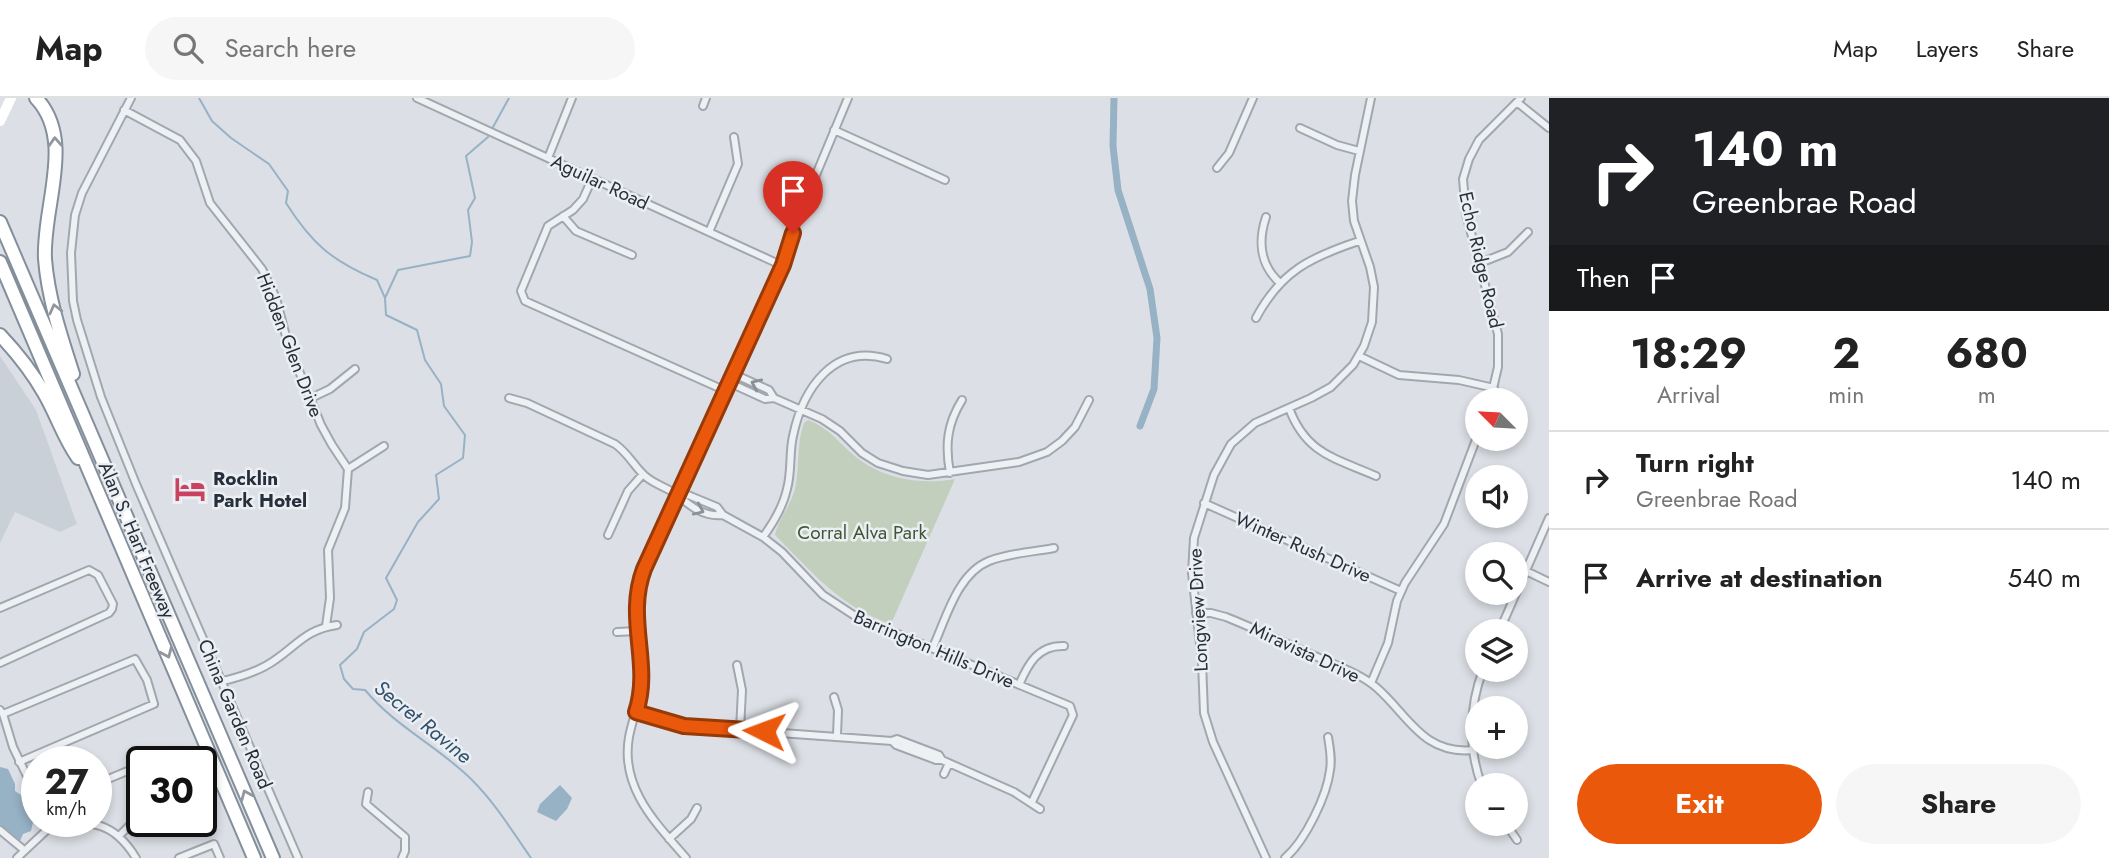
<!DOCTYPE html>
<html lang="en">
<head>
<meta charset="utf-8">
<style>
  body { margin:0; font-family:Jost,sans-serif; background:#f6f6f6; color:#222; height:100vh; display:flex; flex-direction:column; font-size:26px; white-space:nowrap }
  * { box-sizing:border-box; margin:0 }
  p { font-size:23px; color:#767676 }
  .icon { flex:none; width:38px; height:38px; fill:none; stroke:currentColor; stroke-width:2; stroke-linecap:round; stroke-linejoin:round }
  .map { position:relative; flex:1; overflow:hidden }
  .side { display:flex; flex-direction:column; background:#fff; width:560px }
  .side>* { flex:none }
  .guide { background:#202124; color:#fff; overflow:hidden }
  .needle { width:46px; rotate:294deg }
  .controls { position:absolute; left:1465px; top:290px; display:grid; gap:14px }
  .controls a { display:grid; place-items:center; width:63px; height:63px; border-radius:50%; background:#fff; box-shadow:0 4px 10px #0003; font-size:35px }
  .speed { position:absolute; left:21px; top:648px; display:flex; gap:14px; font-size:35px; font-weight:700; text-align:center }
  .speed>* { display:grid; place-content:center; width:91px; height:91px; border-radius:50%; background:#fff; box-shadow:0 4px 10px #0003; line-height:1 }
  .speed small { font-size:18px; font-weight:400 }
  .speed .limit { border:4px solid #111; border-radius:10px; background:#fff; color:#111 }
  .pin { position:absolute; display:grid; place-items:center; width:60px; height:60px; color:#fff; margin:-72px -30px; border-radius:50% 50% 50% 0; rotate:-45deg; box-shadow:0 0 7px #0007 }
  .pin .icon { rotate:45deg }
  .me { position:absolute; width:77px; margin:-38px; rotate:273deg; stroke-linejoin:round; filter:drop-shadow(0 0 5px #0008) }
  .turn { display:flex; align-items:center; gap:24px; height:147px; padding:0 28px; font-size:32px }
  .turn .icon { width:91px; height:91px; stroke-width:2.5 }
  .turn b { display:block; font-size:49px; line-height:60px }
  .then { display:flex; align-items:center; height:66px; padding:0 28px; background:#0003; gap:14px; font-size:26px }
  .eta { display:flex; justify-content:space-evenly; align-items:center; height:119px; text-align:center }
  .eta b { font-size:42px; font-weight:700; line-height:49px }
  .primary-button { display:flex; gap:14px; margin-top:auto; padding:14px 28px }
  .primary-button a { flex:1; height:80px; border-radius:42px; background:#ea580c; color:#fff; font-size:28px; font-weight:700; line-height:80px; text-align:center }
  .primary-button a+a { background:#f6f6f6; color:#222 }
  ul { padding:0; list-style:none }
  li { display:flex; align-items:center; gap:21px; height:98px; padding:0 28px; border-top:2px solid #e0e0e0 }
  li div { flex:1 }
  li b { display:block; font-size:26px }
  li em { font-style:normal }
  header { display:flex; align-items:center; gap:42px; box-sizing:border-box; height:98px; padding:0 35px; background:#fff; border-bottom:2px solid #e0e0e0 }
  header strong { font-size:33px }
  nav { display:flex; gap:38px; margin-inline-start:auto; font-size:24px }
  .search { width:490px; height:63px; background:#f6f6f6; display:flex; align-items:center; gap:18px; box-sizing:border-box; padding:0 24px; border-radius:38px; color:#767676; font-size:26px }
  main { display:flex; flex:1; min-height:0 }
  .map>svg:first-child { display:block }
  .built { fill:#cad0d7 }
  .green { fill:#c3cfbd }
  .water { fill:#97b1c5 }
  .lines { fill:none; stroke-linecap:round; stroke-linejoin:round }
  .stream { stroke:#97b1c5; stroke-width:2 }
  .canal { stroke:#97b1c5; stroke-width:7 }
  .minor-casing { stroke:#a2a7af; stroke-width:10 }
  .motorway-casing { stroke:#848f9c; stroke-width:16 }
  .minor { stroke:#eef1f4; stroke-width:6 }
  .secondary { stroke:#fff; stroke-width:10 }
  .motorway { stroke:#fff; stroke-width:12 }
  .oneway { stroke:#92979d }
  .oneway2 { stroke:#8a9098 }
  .route-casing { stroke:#983908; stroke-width:18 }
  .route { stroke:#ea580c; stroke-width:12 }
  .labels { text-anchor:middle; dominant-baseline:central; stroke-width:5; stroke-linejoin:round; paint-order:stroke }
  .street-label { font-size:19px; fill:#262f3b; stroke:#ebeff3 }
  .poi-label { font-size:19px; font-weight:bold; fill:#262f3b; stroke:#ebeff3; text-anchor:start }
  .park-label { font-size:19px; fill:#3d5634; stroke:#ebeff3 }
  .water-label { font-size:21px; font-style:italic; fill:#32516d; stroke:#ebeff3 }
</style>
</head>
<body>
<header>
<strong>Map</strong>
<div class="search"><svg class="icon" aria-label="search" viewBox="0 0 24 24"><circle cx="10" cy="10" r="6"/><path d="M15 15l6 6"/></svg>Search here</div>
<nav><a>Map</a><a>Layers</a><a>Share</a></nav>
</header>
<main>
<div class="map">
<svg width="1549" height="760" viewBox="0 0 1549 760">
  <rect width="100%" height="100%" fill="#dce0e6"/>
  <path class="built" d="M0 258 36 312 77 426 60 434 15 414 0 445Z"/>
  <path class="green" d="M808 322C828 329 840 346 856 359 883 381 921 387 955 381L891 526C841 510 811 473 775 437 778 422 791 407 795 391 800 369 796 346 804 325Z"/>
  <path class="water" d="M0 669 8 671 15 686V693L24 699 34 720 31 733 23 736 20 743 0 727Z
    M560 687 572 700 567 711 556 723 537 714 540 706Z"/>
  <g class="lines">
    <path class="stream" d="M199 0 212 23 231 40 269 66 288 93 286 105C312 146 332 163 377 182L385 200 386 217 417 232 425 262 441 286 444 308 465 337 463 360 436 377 439 401 418 424 386 480 397 502 394 511 364 534 357 551 340 567 344 581 353 591 365 592C397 630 438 648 472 682 496 706 512 733 531 760
      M492 31 509 0
      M385 200 398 172 470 158 472 144 468 112 475 100 466 58 488 39"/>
    <path class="canal" d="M1114 0 1113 48 1118 92 1150 191 1157 240 1154 291 1140 328"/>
    <g class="minor-casing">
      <path id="minor" d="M131 0 82 95 75 117 71 155 73 203 77 222 101 299 136 386 298 760
        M417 0 783 168
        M1518 5 1549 30
        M703 8 706 0
        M124 12 180 42 196 63 210 105 262 171 276 200 288 246 321 327 332 347 348 371 345 410 328 452 330 500 326 528
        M1300 30 1337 47 1359 53
        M834 32 945 82
        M548 60 572 0
        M1217 70 1229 55 1253 0
        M592 81 583 101 573 112 548 128 521 193 525 203 726 293
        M563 118 576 133 632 157
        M1266 119C1258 143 1260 167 1280 185
        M709 134 738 66 734 39
        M1480 165 1508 154 1528 134
        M1256 220C1281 173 1311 159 1359 143
        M1359 258 1399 277 1459 282 1494 290
        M734 276 769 292 774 300
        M730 285 765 301 774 300 822 321 840 333 862 355 878 365 903 373 928 377 1019 364 1047 354 1062 343 1075 329 1089 302
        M311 300 330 291 355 271
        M509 300 527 305 615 346C628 355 634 368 645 378 655 387 669 390 679 398 691 409 704 419 723 417
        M1490 303 1498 269V236L1466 116 1463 81 1469 61 1479 42 1521 0
        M1289 310C1306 356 1335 360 1376 378
        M348 371 384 348
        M950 375C945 347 947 326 962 302
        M679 398 688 397 717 409 723 417 763 439 782 454 823 497 855 518 1070 608 1073 617 1032 704
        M1204 405 1401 493
        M608 437 628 393 643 376
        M763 439C774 424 783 409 787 391 792 373 789 355 793 338 803 290 834 245 887 261
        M1526 473 1549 484
        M0 510 89 472 98 477 113 506 112 511 109 515 0 565
        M1196 515H1211L1226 519C1256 531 1285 545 1315 558 1336 568 1360 575 1377 590 1408 617 1423 657 1473 652
        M617 534 637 533
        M1499 534 1549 420
        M933 549C946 521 957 476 989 463 1009 455 1033 454 1054 450
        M737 567 742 592 740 632
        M223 583C240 579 260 573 275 562 297 547 307 531 337 527
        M1371 585 1388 545 1397 503 1405 485 1444 426 1477 339
        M1019 587C1028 566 1038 547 1064 548
        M834 599 838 612 837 637
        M0 612 3 616 13 649 37 699
        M636 614 684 628 892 643 897 641 939 657 942 662 1014 694 1040 711
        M3 616 135 561 147 582 154 606 19 664
        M892 643 896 647 936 662H942
        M151 663 176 653 181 663
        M944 676 949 665
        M96 686 142 667
        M1482 688C1468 652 1469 608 1483 572
        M368 694 366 706 405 739V753L402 760
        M1506 726 1517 742
        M51 728C91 721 114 724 136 760
        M0 732 24 752
        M119 738 131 726 142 722
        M669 741 691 721 697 710
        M17 760 51 728
        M179 760 214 746 220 760
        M686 760C656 725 620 690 629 639 633 618 642 599 642 577 641 540 630 507 644 471L783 168 798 120 848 0
        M1266 760 1213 644 1204 615 1202 564 1192 475 1194 440 1214 377 1231 346 1255 325 1311 300 1331 289 1353 267 1364 248 1372 224 1374 189 1370 169 1354 123 1352 103 1355 77 1371 0
        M1285 760C1305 743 1327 698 1330 672 1332 661 1330 651 1328 639"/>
    </g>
    <g class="motorway-casing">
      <path id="motorway" d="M36 0C76 42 42 109 45 161 48 200 61 239 73 276
        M0 124 273 760
        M0 164 254 760
        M0 237C17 255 32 274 44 295 57 317 63 339 78 360"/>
    </g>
    <use href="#minor" class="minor"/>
    <path class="secondary" d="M0 23 11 0"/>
    <use href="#motorway" class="motorway"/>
  </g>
  <defs><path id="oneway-chevron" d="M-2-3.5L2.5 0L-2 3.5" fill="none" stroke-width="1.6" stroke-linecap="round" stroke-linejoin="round" transform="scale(1.75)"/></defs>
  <g class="oneway">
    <use href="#oneway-chevron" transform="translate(55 44) rotate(-93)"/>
    <use href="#oneway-chevron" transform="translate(55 211) rotate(-104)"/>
    <use href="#oneway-chevron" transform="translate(167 555) rotate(67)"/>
    <use href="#oneway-chevron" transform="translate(246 697) rotate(-113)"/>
  </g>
  <g class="oneway2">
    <use href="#oneway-chevron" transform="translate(756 286) rotate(-156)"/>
    <use href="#oneway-chevron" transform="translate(699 412) rotate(24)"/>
  </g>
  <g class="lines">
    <g class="route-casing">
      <path id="route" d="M764 633 684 628 636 614C652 566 625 521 644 471L783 167 793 135"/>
    </g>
    <use href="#route" class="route"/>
  </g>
  <defs>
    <g id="hotel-bare" transform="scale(2.415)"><path d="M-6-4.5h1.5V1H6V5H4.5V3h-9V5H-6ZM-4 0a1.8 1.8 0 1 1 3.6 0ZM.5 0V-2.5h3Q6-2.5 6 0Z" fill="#c94361" stroke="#ebeff3" stroke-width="2.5" paint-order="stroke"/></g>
  </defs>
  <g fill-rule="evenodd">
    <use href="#hotel-bare" x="190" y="391"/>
  </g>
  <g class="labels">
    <g class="street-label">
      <text transform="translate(600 84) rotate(25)">Aguilar Road</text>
      <text transform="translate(1481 162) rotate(77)">Echo Ridge Road</text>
      <text transform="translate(290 247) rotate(69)">Hidden Glen Drive</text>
      <text transform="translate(137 442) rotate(67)">Alan S. Hart Freeway</text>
      <text transform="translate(1303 449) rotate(24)">Winter Rush Drive</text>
      <text transform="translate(1198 512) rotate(-93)">Longview Drive</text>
      <text transform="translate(934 551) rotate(23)">Barrington Hills Drive</text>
      <text transform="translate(1305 554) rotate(25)">Miravista Drive</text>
      <text transform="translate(235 616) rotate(67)">China Garden Road</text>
    </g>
    <g class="poi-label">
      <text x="213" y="380">Rocklin<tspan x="213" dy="22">Park Hotel</tspan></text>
    </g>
    <g class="park-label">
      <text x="862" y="434">Corral Alva Park</text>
    </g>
    <g class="water-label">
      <text transform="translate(423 624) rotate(39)">Secret Ravine</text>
    </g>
  </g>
</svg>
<div class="controls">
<a><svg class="needle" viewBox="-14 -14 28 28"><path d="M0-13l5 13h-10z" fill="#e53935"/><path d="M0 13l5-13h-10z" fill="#767676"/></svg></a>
<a><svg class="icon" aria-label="sound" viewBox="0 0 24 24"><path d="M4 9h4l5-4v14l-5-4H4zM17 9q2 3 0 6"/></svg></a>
<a><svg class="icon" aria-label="search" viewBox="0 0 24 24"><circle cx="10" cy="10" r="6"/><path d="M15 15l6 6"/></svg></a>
<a><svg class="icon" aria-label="layers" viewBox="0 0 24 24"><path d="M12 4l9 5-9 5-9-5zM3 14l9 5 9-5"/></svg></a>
<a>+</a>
<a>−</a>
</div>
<div class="speed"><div>27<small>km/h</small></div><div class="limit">30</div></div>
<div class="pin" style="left:793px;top:135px;background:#d93025"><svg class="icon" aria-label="arrive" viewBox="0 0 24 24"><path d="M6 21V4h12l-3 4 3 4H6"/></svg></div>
<svg class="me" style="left:764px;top:633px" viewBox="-20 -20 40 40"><path d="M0-17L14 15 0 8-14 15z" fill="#ea580c" stroke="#fff" stroke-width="4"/></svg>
</div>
<section class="side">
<div class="guide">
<div class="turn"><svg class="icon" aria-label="right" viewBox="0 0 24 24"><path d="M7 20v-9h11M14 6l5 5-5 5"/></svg><div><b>140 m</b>Greenbrae Road</div></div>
<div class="then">Then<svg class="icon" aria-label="arrive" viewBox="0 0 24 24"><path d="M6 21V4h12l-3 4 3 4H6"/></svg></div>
</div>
<div class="eta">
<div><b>18:29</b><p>Arrival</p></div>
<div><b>2</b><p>min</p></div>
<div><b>680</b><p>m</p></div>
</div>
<ul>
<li><svg class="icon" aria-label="right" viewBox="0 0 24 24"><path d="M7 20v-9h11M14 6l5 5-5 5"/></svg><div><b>Turn right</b><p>Greenbrae Road</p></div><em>140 m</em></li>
<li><svg class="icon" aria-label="arrive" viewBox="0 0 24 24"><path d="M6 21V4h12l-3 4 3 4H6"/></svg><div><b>Arrive at destination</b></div><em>540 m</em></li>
</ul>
<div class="primary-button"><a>Exit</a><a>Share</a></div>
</section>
</main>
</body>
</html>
